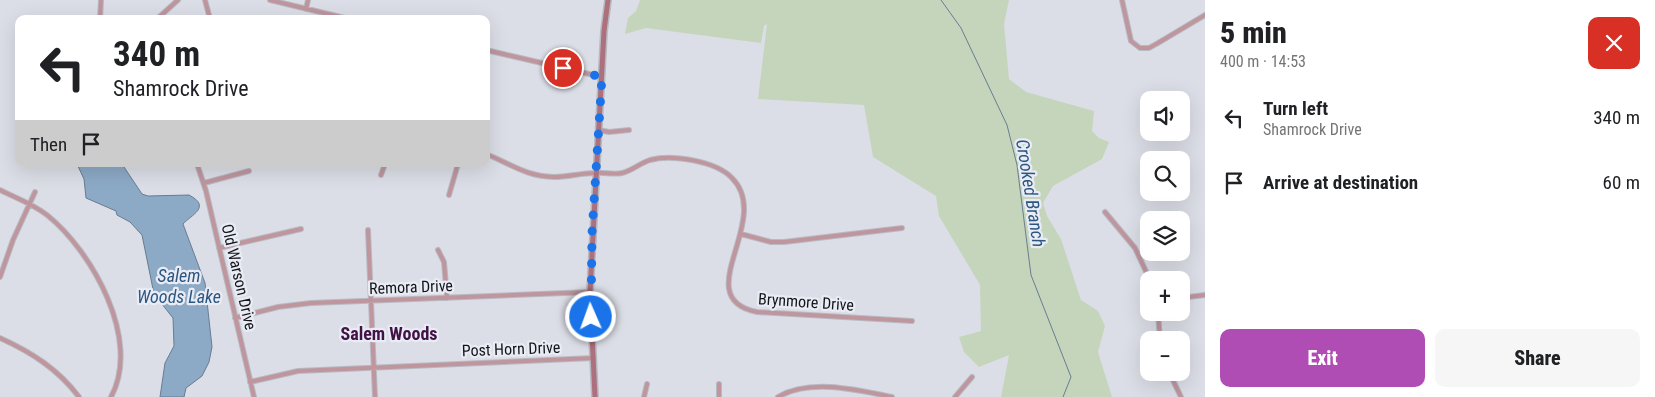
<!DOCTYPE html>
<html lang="en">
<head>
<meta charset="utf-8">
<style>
  body { margin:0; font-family:"Roboto Condensed",sans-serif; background:#f6f6f6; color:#202124; height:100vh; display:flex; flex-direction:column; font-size:19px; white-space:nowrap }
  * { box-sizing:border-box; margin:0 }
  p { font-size:16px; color:#757577 }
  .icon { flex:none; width:28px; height:28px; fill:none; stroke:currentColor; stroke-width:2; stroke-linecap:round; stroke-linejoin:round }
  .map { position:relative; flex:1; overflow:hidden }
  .side { display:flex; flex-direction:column; background:#fff; width:450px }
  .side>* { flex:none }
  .top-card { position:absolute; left:15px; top:15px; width:475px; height:152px; border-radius:10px; box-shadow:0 5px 20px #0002; background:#fff; color:#202124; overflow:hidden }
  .controls { position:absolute; left:1140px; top:91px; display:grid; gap:10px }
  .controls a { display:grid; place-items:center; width:50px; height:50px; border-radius:10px; background:#fff; box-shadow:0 5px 20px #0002; font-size:25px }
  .pin { position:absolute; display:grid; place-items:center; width:42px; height:42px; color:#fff; margin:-21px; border:2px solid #fff; border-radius:50%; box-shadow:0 1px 5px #0007 }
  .me { position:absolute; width:55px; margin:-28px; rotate:358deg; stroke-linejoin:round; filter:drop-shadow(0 0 4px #0008) }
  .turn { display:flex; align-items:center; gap:18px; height:105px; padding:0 15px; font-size:22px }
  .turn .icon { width:65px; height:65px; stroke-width:2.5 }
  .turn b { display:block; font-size:35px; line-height:42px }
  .then { display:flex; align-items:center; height:48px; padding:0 15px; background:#0003; gap:10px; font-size:19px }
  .round { display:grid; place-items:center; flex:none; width:52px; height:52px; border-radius:10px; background:#f6f6f6 }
  .summary { display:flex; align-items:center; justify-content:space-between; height:85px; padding:0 15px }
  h1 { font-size:30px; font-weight:800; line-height:38px }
  .cta { display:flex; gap:10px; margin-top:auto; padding:10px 15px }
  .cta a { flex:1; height:58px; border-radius:10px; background:#b04db4; color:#fff; font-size:20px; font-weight:800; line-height:58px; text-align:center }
  .cta a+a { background:#f6f6f6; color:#202124 }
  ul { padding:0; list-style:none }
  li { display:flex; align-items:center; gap:15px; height:65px; padding:0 15px }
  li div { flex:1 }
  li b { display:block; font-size:19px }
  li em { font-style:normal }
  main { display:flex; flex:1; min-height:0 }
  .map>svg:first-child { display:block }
  .green { fill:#c5d5bc }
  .water { fill:#8ca9c6; stroke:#687d92 }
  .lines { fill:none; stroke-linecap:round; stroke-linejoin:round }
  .stream { stroke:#687d92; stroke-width:1 }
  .minor-casing { stroke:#b8bac2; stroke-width:6 }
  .secondary-casing { stroke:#b8bac2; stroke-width:8 }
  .minor { stroke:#bf959e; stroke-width:4 }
  .secondary { stroke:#ad717e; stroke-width:5 }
  .route { stroke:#1a73e8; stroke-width:9; stroke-dasharray:0 16.2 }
  .labels { text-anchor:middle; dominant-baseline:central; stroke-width:4.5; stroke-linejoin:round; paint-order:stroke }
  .street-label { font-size:16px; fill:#141518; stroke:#e9ecf5 }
  .water-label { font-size:18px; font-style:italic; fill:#2b5680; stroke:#e9ecf5 }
  .neighbourhood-label { font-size:18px; font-weight:bold; fill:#411244; stroke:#e9ecf5 }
</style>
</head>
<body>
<main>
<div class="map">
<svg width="1205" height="397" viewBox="0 0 1205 397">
  <rect width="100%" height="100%" fill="#dcdee7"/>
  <path class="green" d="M640 0H1009L1004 24 1009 79 1026 92 1094 111 1092 131 1099 138 1109 142 1102 159 1053 186 1043 203 1047 216 1061 239 1081 300 1098 311 1105 326 1098 352 1112 397H1001L1009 355 979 367 964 352 959 337 981 331 980 285 939 216 936 196 873 157 864 105 758 99 767 24 764 26 761 43 646 28 625 34 628 18 636 11Z"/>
  <path class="water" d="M77 164H122L142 194 148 196 189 195C212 207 191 215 183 224L205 283 212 347 209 362 202 376 186 388 184 397H160L165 363 174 346 173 318 154 294 142 235 130 222 117 215 116 211 86 198 84 179Z"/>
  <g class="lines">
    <path class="stream" d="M941 0 961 28 1007 125 1017 165 1031 275 1071 377 1063 397"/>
    <g class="minor-casing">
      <path id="minor" d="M205 0 210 19
        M270 0 349 19
        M1122 0 1131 41 1140 48H1149L1158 43 1205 15
        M306 9 308 0
        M100 19 101 0
        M157 19 178 0
        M486 50 602 77
        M599 130 609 132 629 130
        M486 154C511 164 525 176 554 177 568 177 581 173 595 173 604 172 613 175 622 173 632 171 640 163 650 160 672 154 716 161 732 178 774 220 687 298 757 312L912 321
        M197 164 206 191 254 397
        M381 175 385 164
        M204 183 249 171
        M0 190C16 198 33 204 47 215 92 251 142 340 111 397
        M449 195 458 164
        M1105 212 1135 248 1150 280
        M368 230 375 397
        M741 234 771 242H784L902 228
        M219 248 301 229
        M438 250 444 262 447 298
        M0 277 13 240 35 192
        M1181 298 1205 295
        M1158 312 1160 340
        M235 318 278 307 311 303 590 292
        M0 338C31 352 58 369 79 397
        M1169 372 1181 397
        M250 382 298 371 594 358
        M644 397 647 384
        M719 397V384
        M778 397C810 378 858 390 892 397
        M955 397 972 377"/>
    </g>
    <g class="secondary-casing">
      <path id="secondary" d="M595 397 590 292 604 31 608 0"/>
    </g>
    <use href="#minor" class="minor"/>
    <use href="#secondary" class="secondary"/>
  </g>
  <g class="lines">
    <path class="route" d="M563 68 602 77 592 233 591 317"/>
  </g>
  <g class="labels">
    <g class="street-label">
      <text transform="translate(239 277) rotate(77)">Old Warson Drive</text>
      <text transform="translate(411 287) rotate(-2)">Remora Drive</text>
      <text transform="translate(806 302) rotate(4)">Brynmore Drive</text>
      <text transform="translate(511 349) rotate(-2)">Post Horn Drive</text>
    </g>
    <g class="water-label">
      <text transform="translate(1031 193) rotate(81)">Crooked Branch</text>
      <text x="179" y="275">Salem<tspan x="179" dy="21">Woods Lake</tspan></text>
    </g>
    <g class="neighbourhood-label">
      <text x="389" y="333">Salem Woods</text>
    </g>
  </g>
</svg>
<div class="controls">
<a><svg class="icon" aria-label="sound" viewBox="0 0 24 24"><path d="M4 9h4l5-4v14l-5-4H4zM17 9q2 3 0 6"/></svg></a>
<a><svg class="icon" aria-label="search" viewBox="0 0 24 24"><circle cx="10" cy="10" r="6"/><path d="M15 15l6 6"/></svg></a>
<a><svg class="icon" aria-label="layers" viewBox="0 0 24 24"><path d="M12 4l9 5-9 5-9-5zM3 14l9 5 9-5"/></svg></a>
<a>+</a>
<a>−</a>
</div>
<div class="pin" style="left:563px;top:68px;background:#d93025"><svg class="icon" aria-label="arrive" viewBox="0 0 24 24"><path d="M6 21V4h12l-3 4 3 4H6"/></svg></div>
<svg class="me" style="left:591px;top:317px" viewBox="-20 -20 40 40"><circle r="17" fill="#1a73e8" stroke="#fff" stroke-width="3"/><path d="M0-11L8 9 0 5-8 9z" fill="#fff"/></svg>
<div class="top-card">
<div class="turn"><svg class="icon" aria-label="left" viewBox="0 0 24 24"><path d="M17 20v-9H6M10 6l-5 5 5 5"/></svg><div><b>340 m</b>Shamrock Drive</div></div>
<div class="then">Then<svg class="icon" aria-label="arrive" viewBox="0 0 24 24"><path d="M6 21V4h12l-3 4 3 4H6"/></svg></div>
</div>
</div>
<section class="side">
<div class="summary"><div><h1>5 min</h1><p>400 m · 14:53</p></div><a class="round" style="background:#d93025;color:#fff"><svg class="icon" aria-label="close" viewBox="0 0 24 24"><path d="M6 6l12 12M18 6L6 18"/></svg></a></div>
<ul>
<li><svg class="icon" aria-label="left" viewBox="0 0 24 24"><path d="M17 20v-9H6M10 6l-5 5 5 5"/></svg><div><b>Turn left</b><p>Shamrock Drive</p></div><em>340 m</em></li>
<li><svg class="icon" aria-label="arrive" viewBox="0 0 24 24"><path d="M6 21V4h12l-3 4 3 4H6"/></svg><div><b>Arrive at destination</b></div><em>60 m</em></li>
</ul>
<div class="cta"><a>Exit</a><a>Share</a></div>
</section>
</main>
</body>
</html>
